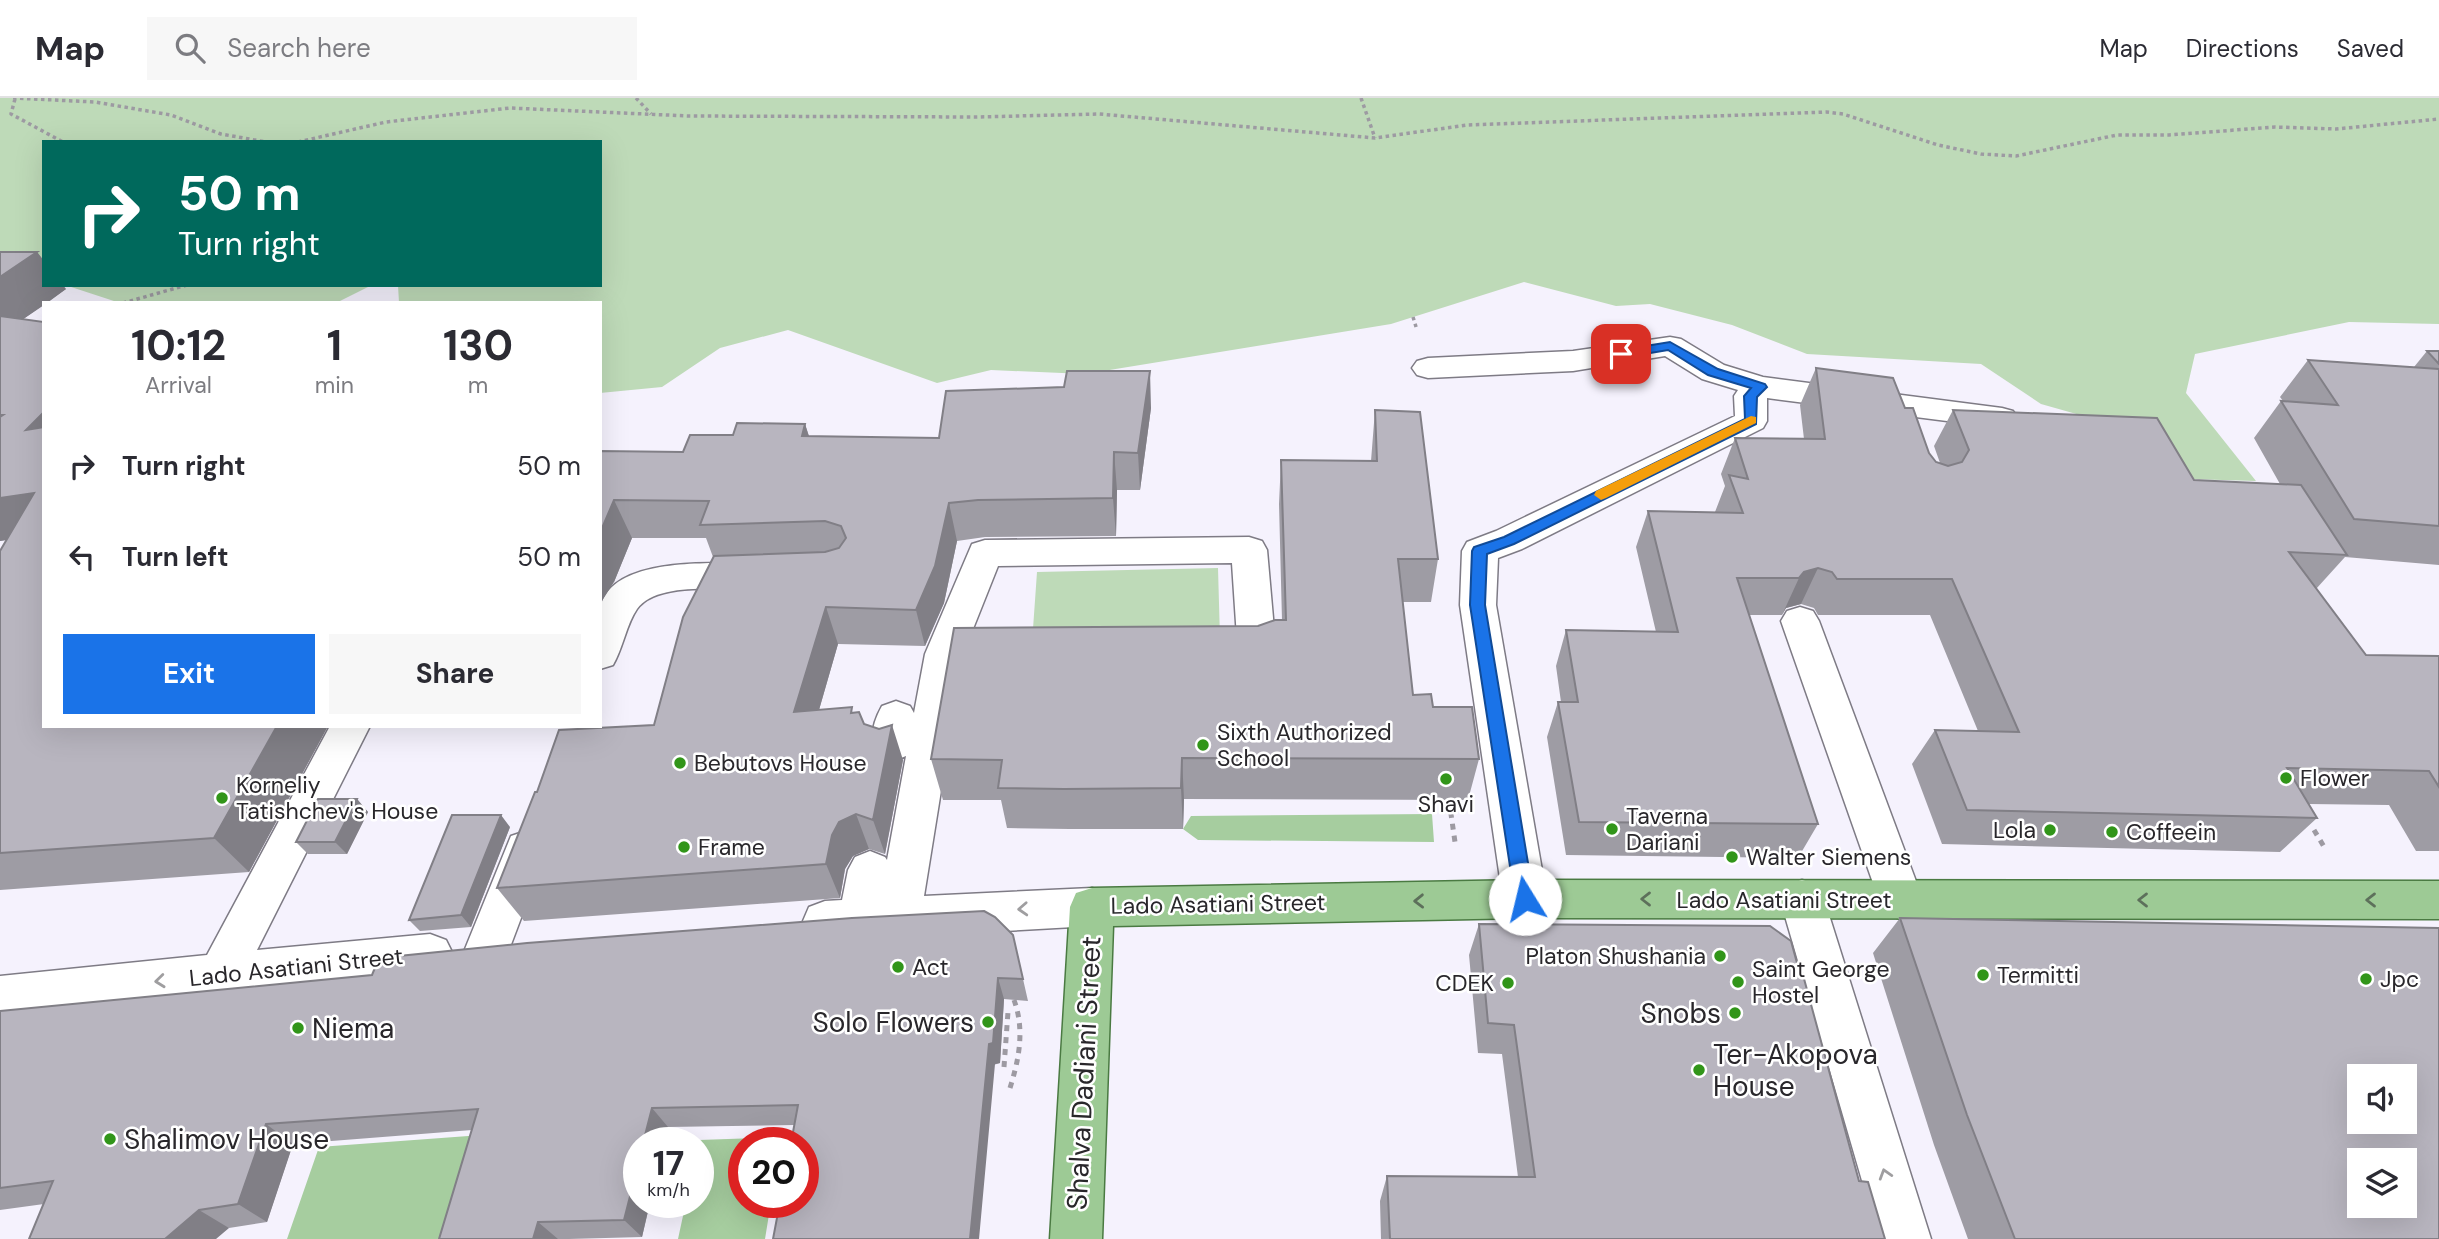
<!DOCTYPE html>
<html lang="en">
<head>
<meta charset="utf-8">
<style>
  body { margin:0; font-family:"DM Sans",sans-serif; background:#f7f7f7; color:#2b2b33; height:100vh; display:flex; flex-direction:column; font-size:26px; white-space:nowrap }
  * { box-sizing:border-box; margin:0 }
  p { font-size:23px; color:#7c7c81 }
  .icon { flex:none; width:38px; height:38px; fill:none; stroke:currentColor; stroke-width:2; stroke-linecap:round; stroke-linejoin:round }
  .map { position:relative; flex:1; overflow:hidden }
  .side { position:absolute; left:42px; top:203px; width:560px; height:427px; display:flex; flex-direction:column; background:#fff; border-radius:0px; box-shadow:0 7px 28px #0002 }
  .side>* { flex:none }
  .hud { position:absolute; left:42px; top:42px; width:560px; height:147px; border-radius:0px; box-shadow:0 7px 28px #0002; background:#00695c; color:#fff; overflow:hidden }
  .fabs { position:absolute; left:2347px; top:966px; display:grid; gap:14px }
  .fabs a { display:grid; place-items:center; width:70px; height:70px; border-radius:0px; background:#fff; box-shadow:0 7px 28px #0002; font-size:35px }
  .speed { position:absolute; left:623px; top:1029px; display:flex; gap:14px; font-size:35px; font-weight:700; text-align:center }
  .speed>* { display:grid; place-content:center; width:91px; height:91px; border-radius:50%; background:#fff; box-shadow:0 7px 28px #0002; line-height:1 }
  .speed small { font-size:18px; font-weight:400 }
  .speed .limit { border:10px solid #d22; background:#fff; color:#111 }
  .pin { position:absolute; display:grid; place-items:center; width:60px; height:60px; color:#fff; margin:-30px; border-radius:14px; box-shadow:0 4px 10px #0006 }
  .me { position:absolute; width:77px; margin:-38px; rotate:351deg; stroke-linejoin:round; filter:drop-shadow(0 0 5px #0008) }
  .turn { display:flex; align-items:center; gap:24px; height:147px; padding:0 21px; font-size:32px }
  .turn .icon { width:91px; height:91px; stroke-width:2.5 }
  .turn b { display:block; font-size:49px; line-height:60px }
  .eta { display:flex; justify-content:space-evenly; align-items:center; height:119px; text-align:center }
  .eta b { font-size:42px; font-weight:700; line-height:49px }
  .cta { display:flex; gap:14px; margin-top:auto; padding:14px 21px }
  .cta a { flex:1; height:80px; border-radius:0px; background:#1a73e8; color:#fff; font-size:28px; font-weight:700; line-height:80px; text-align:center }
  .cta a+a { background:#f7f7f7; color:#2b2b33 }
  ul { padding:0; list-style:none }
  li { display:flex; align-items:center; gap:21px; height:91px; padding:0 21px }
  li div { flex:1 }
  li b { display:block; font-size:26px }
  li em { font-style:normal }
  header { display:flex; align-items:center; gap:42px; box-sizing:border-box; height:98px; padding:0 35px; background:#fff; border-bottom:2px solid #e1e1e2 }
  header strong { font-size:33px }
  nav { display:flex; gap:38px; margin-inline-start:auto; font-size:24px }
  .search { width:490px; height:63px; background:#f7f7f7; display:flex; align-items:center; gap:18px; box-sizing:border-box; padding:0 24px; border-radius:0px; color:#7c7c81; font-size:26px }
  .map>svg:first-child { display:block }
  .green { fill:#bedab8 }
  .forest { fill:#a6cd9f }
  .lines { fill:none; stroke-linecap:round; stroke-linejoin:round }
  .minor-casing { stroke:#7e7b85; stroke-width:3 }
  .major-casing { stroke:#4a7a42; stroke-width:3 }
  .path-far1 { stroke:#9d9aa2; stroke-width:3.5; stroke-dasharray:3.5 3.5; stroke-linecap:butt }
  .path { stroke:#9d9aa2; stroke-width:5; stroke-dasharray:6 6; stroke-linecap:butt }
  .minor { fill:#fff; fill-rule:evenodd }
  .major { fill:#9dca95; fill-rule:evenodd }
  .wall { fill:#9e9ca4 }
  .shaded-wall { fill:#817f86 }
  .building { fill:#b8b5bf; stroke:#817f86; stroke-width:2; fill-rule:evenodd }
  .oneway { stroke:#5d705b }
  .oneway2 { stroke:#9f9ea0 }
  .route { fill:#1a73e8; stroke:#114b97; stroke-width:2 }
  .slow { fill:#f59e0b }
  .poi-dot { fill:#319519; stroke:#fff; stroke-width:2.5 }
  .labels { text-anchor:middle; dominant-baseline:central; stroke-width:5; stroke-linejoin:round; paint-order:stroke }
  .poi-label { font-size:23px; fill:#29272b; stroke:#fff; text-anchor:start }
  .street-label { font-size:23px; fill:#29272b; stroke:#fff }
  .near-poi-label { font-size:28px; fill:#29272b; stroke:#fff; text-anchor:start }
  .near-street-label { font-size:28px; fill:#29272b; stroke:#fff }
</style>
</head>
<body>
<header>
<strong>Map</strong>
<div class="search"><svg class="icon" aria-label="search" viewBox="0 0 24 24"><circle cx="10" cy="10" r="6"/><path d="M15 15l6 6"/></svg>Search here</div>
<nav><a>Map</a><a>Directions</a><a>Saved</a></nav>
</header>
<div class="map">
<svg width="2439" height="1141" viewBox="0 0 2439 1141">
  <rect width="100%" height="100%" fill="#f5f2fd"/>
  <path class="green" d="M0 0H2439V226L2349 224 2195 256 2186 295 2256 383 2189 381 2133 332 2041 306 1981 266 1807 256 1732 227 1650 206 1616 208 1524 184 1391 226 1085 276 991 272 937 285 788 232 720 250 662 289 600 295V205H399L398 187H600V44H44V181L0 170Z
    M65 187H372L336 205H120Z
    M1218 470 1220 541 1032 545 1037 474Z"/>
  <path class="forest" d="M1432 716 1434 744 1198 742 1183 731 1191 718Z
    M482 1037 453 1141H287L319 1049Z
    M782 1039 781 1045H744V1104H771L765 1141H678L686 1104H698L699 1042Z"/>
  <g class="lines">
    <g class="minor-casing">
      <path id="minor" d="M1670 239 1681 241 1724 267 1763 279 2002 310 2013 313 2018 320 2013 327 2002 330 1767 300V323L1763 330 1522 451 1498 460 1496 507 1547 801 1541 815 1525 820 1509 815 1503 801 1460 507 1462 453 1467 444 1496 433 1735 318 1734 298 1738 292 1702 281 1665 258 1573 273 1428 280 1417 277 1412 270 1417 263 1428 260 1573 253Z
        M1249 439 1262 443 1267 452 1276 554 1270 564C1252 570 1234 570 1216 564L1210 554 1216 544 1237 540 1232 465 998 468 963 556 924 798 1092 790 1108 795 1114 809 1108 823 1092 828 825 843 809 837 803 823 809 809 825 803 842 802 848 772 855 759 870 753 885 759 887 762 906 658 891 664 877 659C868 643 873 624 882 608L896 603 910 608 914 615 925 556 972 446 985 442Z
        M754 465 767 469 772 478 767 487 754 491C724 492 656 483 637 511 626 527 623 550 613 567L600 571C600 552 597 531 600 512 608 457 715 466 754 465Z
        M1800 509 1813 513 1819 523 1923 802 1917 816 1901 821 1885 816 1879 802 1781 523 1787 513Z
        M330 628H370L257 852 430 836 446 842 453 856 446 870 430 876 0 920V878L207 857Z
        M526 733 541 738 547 751 504 865 488 871 472 865 465 851 511 738Z
        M1802 782 1818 787 1824 801 1931 1141H1879L1780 801 1786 787Z"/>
    </g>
    <g class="major-casing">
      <path id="major" d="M1525 782 2439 783V821L1525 820 1113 828 1102 1141H1050L1070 809 1076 795 1092 790Z"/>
    </g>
    <path class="path-far1" d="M13 0 95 4 171 17 221 36 266 44
      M636 0 651 16
      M1361 0 1375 40
      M15 1 11 16 63 44
      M298 44 386 24 510 10 689 18 977 19 1099 16 1375 40 1467 27 1826 14 1843 16 1938 47 1981 56 2016 58 2117 37H2169L2275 29 2336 31 2439 21
      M123 205 187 187
      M1413 219 1417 232"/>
    <path class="path" d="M1449 702 1455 744
      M2314 732 2326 752
      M1004 969 1008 914
      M1010 990C1019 961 1025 932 1014 902"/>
    <use href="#minor" class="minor"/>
    <use href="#major" class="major"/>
  </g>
  <path class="wall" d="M0 154H37L44 163V187L66 191 23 221 44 628H328L249 774 0 792V453L6 442 0 443Z
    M2427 253H2439V467L2345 459 2316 491 2366 557 2439 558V753H2416L2389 707 2309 706 2317 720 2280 754 1942 746 1912 666 1935 632 1978 633 1930 517H1818L1814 510 1801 506 1786 510 1782 517H1749L1818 726 1798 760 1566 757 1547 639 1558 604H1561L1556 568 1566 532 1656 534 1636 449 1648 413 1715 414 1725 388 1721 376 1735 340 1804 341 1800 307 1816 270 1905 310 1929 355 1936 364 1940 365 1934 348 1953 312 2194 382 2280 386 2254 340 2281 303H2283L2280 299 2308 262 2414 269Z
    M1151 310 1140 392H1117L1116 438 985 439 957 443 944 505 925 548 838 546 819 612 854 614 864 626 903 662 885 756 869 751 853 758 845 771 840 800 524 823 497 790 537 694 654 627 713 459 706 440H632L614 484 600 353 683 354 733 337 805 326 809 338 939 340Z
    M1375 312 1438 461 1431 504H1403L1413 597 1433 609 1479 661 1468 702 1184 701 1183 731H1070L1007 730 1001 702H943L931 661 1258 528 1282 522 1279 406 1281 362 1371 363Z
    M357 701 368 714 347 756H308L296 744Z
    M510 729 471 829 420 833 409 822Z
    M1900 820 2439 1141H1968L1934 1047 1873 855Z
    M1479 826 1797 865 1859 1083 1885 1141H1381L1380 1103 1387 1078 1518 1079 1502 956 1478 955 1469 857Z
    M1013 837 1028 903 1004 901 1000 965 794 1027 668 1029 642 1139 569 1141H439L472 1032 293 1046 267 1124 229 1130 44 1106 0 1112V913Z"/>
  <path class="shaded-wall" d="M37 154 44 163V187H63L66 191 47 205H44V207L0 237V179Z
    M1150 273 1151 310 1140 392 1138 355Z
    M44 314V353L26 332Z
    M805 326 817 364 802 338Z
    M1114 354 1117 392 1116 438 1113 400Z
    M34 395 44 436 0 443V400Z
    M614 402 632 440 614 484 600 506V435Z
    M949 405 957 443 944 505 925 548 916 512Z
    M1818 470 1801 506 1786 510 1782 517 1799 480 1804 474Z
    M826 509 838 546 808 650 794 614Z
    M892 627 903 662 885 756 873 722Z
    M277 628H328L249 774 214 740Z
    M1182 660 1184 701 1183 731 1181 690Z
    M357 701 368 714 347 756 335 744Z
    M856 716 869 751 853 758 845 771 840 800 826 766 832 737 839 724Z
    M501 717 510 729 471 829 461 817Z
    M998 880 1004 901 1000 965 995 966 979 1141H970L989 946Z
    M652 1010 668 1029 664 1045H643Z
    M266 1026 293 1046 267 1124 238 1106Z
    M639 1063V1104H650L642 1139 624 1122Z
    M199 1112 229 1130 216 1141H165Z
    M538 1124 558 1141H533Z"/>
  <path class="building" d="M0 154H37L0 179Z
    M0 218 44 224V314L26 332 44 329V628H277L214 740 0 755V453L34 395 0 400V319L3 317H0Z
    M2427 253H2439V266Z
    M2308 262 2439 271V428L2354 421 2281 303 2338 307Z
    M1816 270 1893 280 1905 310H1913L1929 355 1936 364 1948 368 1962 364 1969 352 1953 312 2157 320 2194 382 2301 387 2347 457 2289 454 2366 557 2439 558V689L2429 673 2287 670 2317 720 1967 712 1935 632 2019 634 1952 481H1837L1832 474 1818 470 1804 474 1799 480H1737L1818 726 1579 724 1558 604H1578L1566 532 1678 534 1648 413 1743 415 1729 377 1748 381 1735 340 1825 341Z
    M1067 273H1150L1138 355 1114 354 1113 400 978 402 949 405 935 468 916 512 826 509 794 614 852 609 851 615 859 614 864 626 879 631 892 627 873 722 856 716 839 724 832 737 826 766 497 790 535 694H537L559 632 654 627 683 519 714 458 825 454 839 450 846 440 841 428 825 423 700 427 709 403 614 402 600 435V353L683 354 690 337H733L737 325 805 326 802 338 939 340 946 293 1064 289Z
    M1375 312 1420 314 1438 461H1398L1413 597 1431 596 1433 609H1472L1479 661 1182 660 1181 690 1064 691 998 690 1002 662 931 661 954 530 1258 528 1275 522H1286L1281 362 1377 363Z
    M318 701H357L335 744H296Z
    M452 717H501L461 817 409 822Z
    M984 813 995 819 1013 837 1023 881 998 880 993 945 989 946 970 1141H773L780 1104H803V1045H791L798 1007 652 1010 643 1045H639V1063L624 1122 538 1124 533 1141H439L478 1011 266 1026 238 1106 199 1112 165 1141H29L53 1083 0 1090V913L372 877 379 860 527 845 852 820Z
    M1900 820 2439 830V1141H2015L1967 1017ZM2359 978H2404V1024H2359ZM2359 1062H2404V1108H2359Z
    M1479 826 1770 828 1791 843 1797 865 1800 866 1859 1083 1868 1084 1885 1141H1390L1387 1078 1535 1079 1514 927 1488 925Z"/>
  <defs><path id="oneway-chevron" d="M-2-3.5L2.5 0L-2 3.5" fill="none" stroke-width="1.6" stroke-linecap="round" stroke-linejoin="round" transform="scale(1.75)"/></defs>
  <g class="oneway">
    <use href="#oneway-chevron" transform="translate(1646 801) rotate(-180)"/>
    <use href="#oneway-chevron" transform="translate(2143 802) rotate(180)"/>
    <use href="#oneway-chevron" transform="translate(2371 802) rotate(-180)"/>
    <use href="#oneway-chevron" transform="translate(1419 803) rotate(179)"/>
  </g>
  <g class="oneway2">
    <use href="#oneway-chevron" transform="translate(1023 811) rotate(177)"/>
    <use href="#oneway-chevron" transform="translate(160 883) rotate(174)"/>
    <use href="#oneway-chevron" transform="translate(1885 1076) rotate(-107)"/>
  </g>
  <path class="route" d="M1670 244 1718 271 1765 286 1767 289 1757 299 1756 326 1514 446 1487 456 1485 507 1534 801 1531 807 1525 809 1518 807 1515 801 1470 507 1472 453 1474 449 1504 439 1745 321 1744 298 1751 290 1708 277 1668 252 1621 260 1615 256 1621 252Z"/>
  <path class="slow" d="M1751 318 1756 319V325L1606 400 1601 402 1594 397 1596 393Z"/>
  <g class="poi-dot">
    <circle cx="1203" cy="647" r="7"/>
    <circle cx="680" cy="665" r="7"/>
    <circle cx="2286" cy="680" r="7"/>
    <circle cx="1446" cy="681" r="7"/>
    <circle cx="222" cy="700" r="7"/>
    <circle cx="1612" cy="731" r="7"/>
    <circle cx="2050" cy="732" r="7"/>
    <circle cx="2112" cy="734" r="7"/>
    <circle cx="684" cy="749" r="7"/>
    <circle cx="1732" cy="759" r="7"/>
    <circle cx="1720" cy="858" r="7"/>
    <circle cx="898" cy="869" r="7"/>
    <circle cx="1983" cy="877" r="7"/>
    <circle cx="2366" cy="881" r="7"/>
    <circle cx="1738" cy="884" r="7"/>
    <circle cx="1508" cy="885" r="7"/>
    <circle cx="1735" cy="915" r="7"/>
    <circle cx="988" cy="924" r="7"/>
    <circle cx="298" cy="930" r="7"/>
    <circle cx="1699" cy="972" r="7"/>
    <circle cx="110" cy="1041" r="7"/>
  </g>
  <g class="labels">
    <g class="poi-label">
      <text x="1217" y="634">Sixth Authorized<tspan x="1217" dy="26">School</tspan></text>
      <text x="694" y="665">Bebutovs House</text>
      <text x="2300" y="680">Flower</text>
      <text x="236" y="687">Korneliy<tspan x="236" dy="26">Tatishchev's House</tspan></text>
      <text x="1446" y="706" text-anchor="middle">Shavi</text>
      <text x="1626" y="718">Taverna<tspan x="1626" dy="26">Dariani</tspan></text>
      <text x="2036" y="732" text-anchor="end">Lola</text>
      <text x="2126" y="734">Coffeein</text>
      <text x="698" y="749">Frame</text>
      <text x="1746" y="759">Walter Siemens</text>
      <text x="1706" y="858" text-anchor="end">Platon Shushania</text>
      <text x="912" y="869">Act</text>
      <text x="1752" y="871">Saint George<tspan x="1752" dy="26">Hostel</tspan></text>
      <text x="1997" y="877">Termitti</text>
      <text x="2380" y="881">Jpc</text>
      <text x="1494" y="885" text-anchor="end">CDEK</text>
    </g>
    <g class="street-label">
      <text x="1784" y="802">Lado Asatiani Street</text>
      <text transform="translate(1218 806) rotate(-1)">Lado Asatiani Street</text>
      <text transform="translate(296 869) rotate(-6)">Lado Asatiani Street</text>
    </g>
    <g class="near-poi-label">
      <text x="1721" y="915" text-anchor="end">Snobs</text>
      <text x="974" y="924" text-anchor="end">Solo Flowers</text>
      <text x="312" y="930">Niema</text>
      <text x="1713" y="956">Ter-Akopova<tspan x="1713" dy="32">House</tspan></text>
      <text x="124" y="1041">Shalimov House</text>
    </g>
    <g class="near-street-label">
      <text transform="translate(1084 975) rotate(-87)">Shalva Dadiani Street</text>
    </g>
  </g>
</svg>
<div class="fabs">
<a><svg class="icon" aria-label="sound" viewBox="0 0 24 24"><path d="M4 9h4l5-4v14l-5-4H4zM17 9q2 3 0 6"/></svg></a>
<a><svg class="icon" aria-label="layers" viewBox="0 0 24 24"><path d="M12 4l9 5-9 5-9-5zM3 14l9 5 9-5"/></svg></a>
</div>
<div class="speed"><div>17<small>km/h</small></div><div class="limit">20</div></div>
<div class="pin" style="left:1621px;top:256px;background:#d93025"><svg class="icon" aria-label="arrive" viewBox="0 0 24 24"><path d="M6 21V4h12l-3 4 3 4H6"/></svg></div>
<svg class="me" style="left:1525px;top:801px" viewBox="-20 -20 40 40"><circle r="19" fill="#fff"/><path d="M0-13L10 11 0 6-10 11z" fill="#1a73e8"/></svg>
<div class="hud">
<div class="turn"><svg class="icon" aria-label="right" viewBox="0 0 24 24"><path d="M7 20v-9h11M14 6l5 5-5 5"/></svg><div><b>50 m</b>Turn right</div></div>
</div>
<section class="side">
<div class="eta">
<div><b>10:12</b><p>Arrival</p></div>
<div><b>1</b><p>min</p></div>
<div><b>130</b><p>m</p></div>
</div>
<ul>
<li><svg class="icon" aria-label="right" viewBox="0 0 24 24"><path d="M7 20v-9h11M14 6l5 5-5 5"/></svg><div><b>Turn right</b></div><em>50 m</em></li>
<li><svg class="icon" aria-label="left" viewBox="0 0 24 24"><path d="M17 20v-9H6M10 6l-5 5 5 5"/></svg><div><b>Turn left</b></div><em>50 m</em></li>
</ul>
<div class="cta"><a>Exit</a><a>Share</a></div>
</section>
</div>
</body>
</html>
